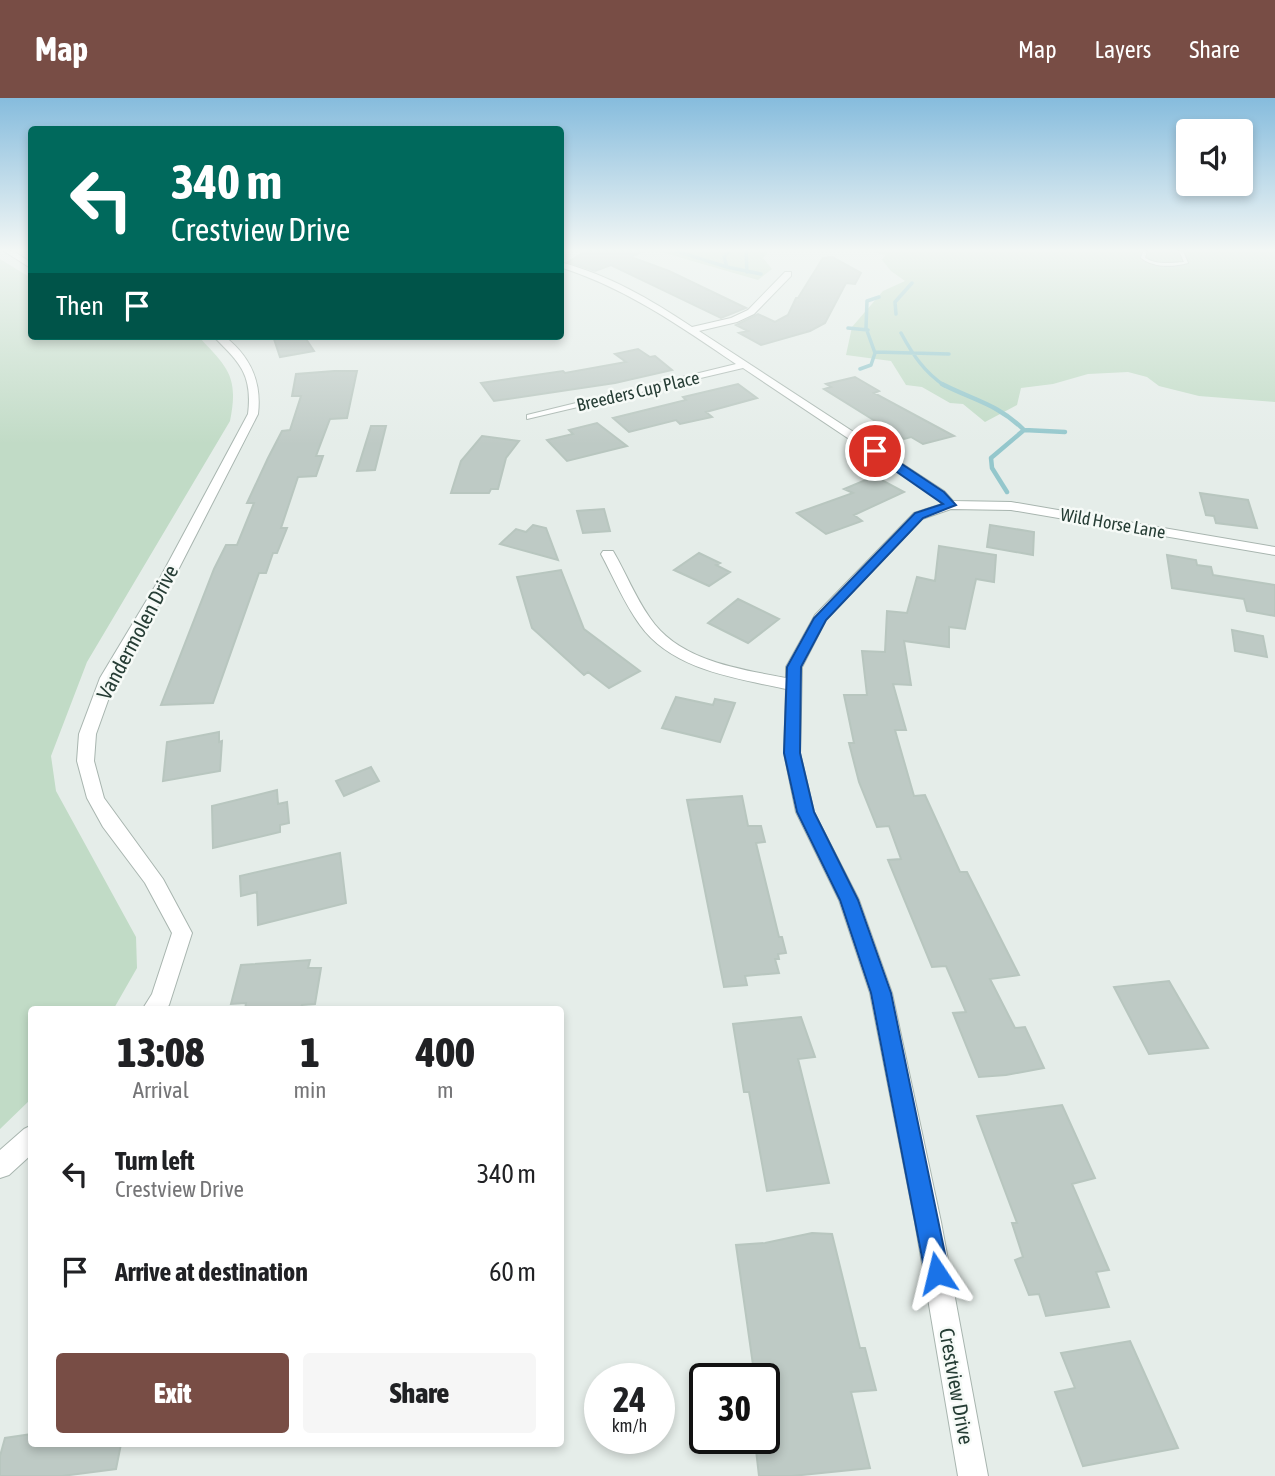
<!DOCTYPE html>
<html lang="en">
<head>
<meta charset="utf-8">
<style>
  body { margin:0; font-family:"Asap Condensed",sans-serif; background:#f6f6f6; color:#202124; height:100vh; display:flex; flex-direction:column; font-size:26px; white-space:nowrap }
  * { box-sizing:border-box; margin:0 }
  p { font-size:23px; color:#757577 }
  .icon { flex:none; width:38px; height:38px; fill:none; stroke:currentColor; stroke-width:2; stroke-linecap:round; stroke-linejoin:round }
  .map { position:relative; flex:1; overflow:hidden }
  .sheet { position:absolute; left:28px; top:908px; width:536px; height:441px; display:flex; flex-direction:column; background:#fff; border-radius:7px; box-shadow:0 4px 10px #0003 }
  .sheet>* { flex:none }
  .banner { position:absolute; left:28px; top:28px; width:536px; height:214px; border-radius:7px; box-shadow:0 4px 10px #0003; background:#00695c; color:#fff; overflow:hidden }
  .fabs { position:absolute; left:1176px; top:21px; display:grid; gap:14px }
  .fabs a { display:grid; place-items:center; width:77px; height:77px; border-radius:7px; background:#fff; box-shadow:0 4px 10px #0003; font-size:35px }
  .speed { position:absolute; left:584px; top:1265px; display:flex; gap:14px; font-size:35px; font-weight:700; text-align:center }
  .speed>* { display:grid; place-content:center; width:91px; height:91px; border-radius:50%; background:#fff; box-shadow:0 4px 10px #0003; line-height:1 }
  .speed small { font-size:18px; font-weight:400 }
  .speed .limit { border:4px solid #111; border-radius:10px; background:#fff; color:#111 }
  .pin { position:absolute; display:grid; place-items:center; width:60px; height:60px; color:#fff; margin:-30px; border:4px solid #fff; border-radius:50%; box-shadow:0 2px 7px #0007 }
  .me { position:absolute; width:77px; margin:-38px; rotate:350deg; stroke-linejoin:round; filter:drop-shadow(0 0 5px #0008) }
  .turn { display:flex; align-items:center; gap:24px; height:147px; padding:0 28px; font-size:32px }
  .turn .icon { width:91px; height:91px; stroke-width:2.5 }
  .turn b { display:block; font-size:49px; line-height:60px }
  .then { display:flex; align-items:center; height:66px; padding:0 28px; background:#0003; gap:14px; font-size:26px }
  .eta { display:flex; justify-content:space-evenly; align-items:center; height:119px; text-align:center }
  .eta b { font-size:42px; font-weight:800; line-height:49px }
  .primary-button { display:flex; gap:14px; margin-top:auto; padding:14px 28px }
  .primary-button a { flex:1; height:80px; border-radius:7px; background:#784d45; color:#fff; font-size:28px; font-weight:800; line-height:80px; text-align:center }
  .primary-button a+a { background:#f6f6f6; color:#202124 }
  ul { padding:0; list-style:none }
  li { display:flex; align-items:center; gap:21px; height:98px; padding:0 28px }
  li div { flex:1 }
  li b { display:block; font-size:26px }
  li em { font-style:normal }
  header { display:flex; align-items:center; gap:42px; box-sizing:border-box; height:98px; padding:0 35px; background:#784d45; color:#fff }
  header strong { font-size:33px }
  nav { display:flex; gap:38px; margin-inline-start:auto; font-size:24px }
  .map>svg:first-child { display:block }
  .green { fill:#c1dbc6 }
  .lines { fill:none; stroke-linecap:round; stroke-linejoin:round }
  .stream-far1 { stroke:#94c7cc; stroke-width:3.5 }
  .stream { stroke:#94c7cc; stroke-width:4.5 }
  .building { fill:#becac5; stroke:#b8c6bf; stroke-width:2 }
  .lane-casing { stroke:#a8b5af; stroke-width:2 }
  .street-casing { stroke:#a8b5af; stroke-width:2 }
  .lane { fill:#fff; fill-rule:evenodd }
  .street { fill:#fff; fill-rule:evenodd }
  .route { fill:#1a73e8; stroke:#114b97; stroke-width:2 }
  .labels { text-anchor:middle; dominant-baseline:central; stroke-width:5; stroke-linejoin:round; paint-order:stroke }
  .far-street-label { font-size:18px; fill:#263d35; stroke:#f6faf7 }
  .street-label { font-size:21px; fill:#263d35; stroke:#f6faf7 }
</style>
</head>
<body>
<header>
<strong>Map</strong>
<nav><a>Map</a><a>Layers</a><a>Share</a></nav>
</header>
<div class="map">
<svg width="1275" height="1378" viewBox="0 0 1275 1378">
  <rect width="100%" height="100%" fill="#e5ede9"/>
  <path class="green" d="M658 153H769L763 160 772 171 758 182Z
    M868 153H1275V304L1199 298 1159 288 1147 279 1128 274 1088 276 1053 286 1021 290 1017 307 985 324 963 306 950 305 922 289 906 287 891 263 846 257 852 229 883 193 905 183 891 173 882 162 886 157Z
    M0 161 31 180 32 238H198C228 270 239 278 230 323L87 564 51 658 56 693 136 839 137 870 113 912H32L31 1001 0 1031Z"/>
  <g class="lines">
    <path class="stream-far1" d="M676 153 727 169
      M729 153 724 159 727 169 761 176
      M746 153 747 174
      M896 216 895 204 912 185
      M848 230 868 232
      M901 235C913 257 924 274 945 288
      M875 254 949 256
      M860 271 871 267 875 255 866 230 867 203 879 199"/>
    <path class="stream" d="M942 286C973 302 998 306 1024 332L991 360 992 370 1007 394
      M1024 332 1065 334"/>
  </g>
  <path class="building" d="M586 153H643L631 159 669 173 746 210 721 220 611 167 595 173 568 164Z
    M832 159 861 175 855 186 846 185 825 225 810 233 761 247 739 235 748 233 736 227 758 216 775 224 788 217 796 200H798L823 160Z
    M293 238H304L314 253 280 259 274 241Z
    M638 251 650 259 655 258 672 272 615 285 494 303 481 285 563 273 565 275 626 264 615 256Z
    M334 273H357L347 320 330 321 316 358H323L316 378 298 379 281 430H287L277 455H273L266 475H259L213 605 161 607 214 471 226 447H237L254 405H247L268 360 282 333 290 332 301 298H292L296 276Z
    M855 279 879 293 874 295 954 338 923 346 911 339 904 341 824 291 831 289 826 286Z
    M738 286 757 300 706 314 712 319 680 326 676 322 629 334 613 320 686 302 683 299Z
    M597 325 627 348 567 363 547 342 573 336 569 332Z
    M371 328H386L375 372 357 373Z
    M482 338 519 343 506 360 498 391H491L489 395H451L461 363Z
    M870 380 875 383 880 381 904 394 854 417 862 423 826 436 797 415 853 395 844 391Z
    M1200 395 1248 402 1257 430 1216 425 1214 418 1206 417Z
    M604 411 610 433 583 435 577 413Z
    M533 427 546 430 558 462 500 446 516 431 526 434Z
    M990 427 1034 434 1033 457 987 449Z
    M939 448 996 457 994 484 976 481 965 531 949 529V549L904 543 911 587 893 586 906 632H895L914 698 925 697 960 774H967L1019 877 990 881 1015 930 1025 929 1044 970 1006 977 979 979 953 915 966 914 946 868 932 869 888 762 901 761 889 728 877 729 859 684 849 645H854L844 597H867L862 553 885 554 887 513 907 515 917 479 935 483Z
    M699 455 720 465 716 467 730 474 709 488 674 472Z
    M1167 457 1196 462 1197 467 1211 469 1213 477 1275 487V518L1247 513 1244 501 1172 490Z
    M561 472 584 531 640 573 609 590 588 574 584 577 532 530 517 479Z
    M738 501 779 521 748 545 708 525Z
    M1232 532 1263 538 1267 559 1235 553Z
    M676 599 713 607 715 601 735 605 720 644 662 630Z
    M219 634V644L222 643 220 673 163 683 167 644Z
    M371 669 379 683 344 698 336 683Z
    M277 692 278 706 287 704 289 725 280 727V734L213 750 212 708Z
    M742 698 748 728H761L765 744 756 745 779 839H782L786 855 778 856 779 861H775L779 875 745 878 747 887 724 889 687 702Z
    M340 755 346 805 258 827 257 794 241 798 240 778Z
    M310 862 308 870H321L315 906 302 907 301 912H245L246 905 231 906 241 867Z
    M1169 883 1208 950 1149 956 1114 889Z
    M801 919 815 959 798 961 829 1085 767 1093 749 994H744L733 926Z
    M1062 1007 1095 1080 1072 1086 1109 1172 1096 1174 1109 1209 1046 1218 1039 1196 1029 1197 1015 1162 1023 1159 1012 1125H1017L977 1018Z
    M812 1135 832 1136 860 1250H865L876 1292 851 1294 870 1370 792 1378H759L755 1343 765 1341V1281H755L736 1147 765 1145Z
    M1130 1243 1178 1350 1083 1368 1055 1294 1075 1290 1061 1255Z
    M32 1336V1346H121L116 1371 62 1378H0V1358L5 1340Z"/>
  <g class="lines">
    <g class="lane-casing">
      <path id="lane" d="M1143 153H1147L1145 160C1157 167 1170 165 1184 164L1179 153H1183L1188 165C1173 169 1154 170 1141 160Z"/>
    </g>
    <g class="street-casing">
      <path id="street" d="M4 153H13L32 165V171Z
        M560 164C609 177 650 201 692 229L731 220 748 212 785 174H791V178L754 216 737 224 699 233 944 393 953 403 1011 404 1275 449V457L1011 412 951 411 922 421 826 522 802 569 800 655 814 714 859 802 892 895 941 1124 988 1378H958L915 1124 870 895 839 802 796 714 784 655 786 591C736 580 672 572 640 527 624 505 614 480 601 456L603 453H613C626 475 635 499 650 520 679 563 739 571 786 580V569L815 517 914 415 942 406 936 399 743 270 527 321V317L736 266C680 228 626 190 560 169Z
        M213 238H224C250 258 262 283 258 316L174 480 116 580 96 636 94 663 104 700 163 781 192 835 169 907 165 912H142L152 896 172 835 145 785 103 729 87 700 77 663 79 636 100 580 160 480 248 316C253 276 239 264 213 238Z
        M32 1027V1056L9 1077 0 1080V1052L24 1031Z"/>
    </g>
    <use href="#lane" class="lane"/>
    <use href="#street" class="street"/>
  </g>
  <linearGradient id="sky" x2="0" y2="1"><stop stop-color="#86bcdd"/><stop offset="0.44" stop-color="#f3f7f5"/><stop offset="1" stop-color="#f3f7f5" stop-opacity="0"/></linearGradient>
  <rect width="1275" height="346" fill="url(#sky)"/>
  <path class="route" d="M871 351H879L944 394 956 407 923 420 826 522 801 569 800 655 814 714 858 802 891 895 949 1175 945 1183 937 1187 928 1183 925 1175 871 895 840 802 797 714 784 655 787 569 814 520 915 415 943 406 871 356Z"/>
  <g class="labels">
    <g class="far-street-label">
      <text transform="translate(638 293) rotate(-13)">Breeders Cup Place</text>
      <text transform="translate(1113 425) rotate(10)">Wild Horse Lane</text>
    </g>
    <g class="street-label">
      <text transform="translate(137 534) rotate(-62)">Vandermolen Drive</text>
      <text transform="translate(957 1288) rotate(80)">Crestview Drive</text>
    </g>
  </g>
</svg>
<div class="fabs">
<a><svg class="icon" aria-label="sound" viewBox="0 0 24 24"><path d="M4 9h4l5-4v14l-5-4H4zM17 9q2 3 0 6"/></svg></a>
</div>
<div class="speed"><div>24<small>km/h</small></div><div class="limit">30</div></div>
<div class="pin" style="left:875px;top:353px;background:#d93025"><svg class="icon" aria-label="arrive" viewBox="0 0 24 24"><path d="M6 21V4h12l-3 4 3 4H6"/></svg></div>
<svg class="me" style="left:937px;top:1175px" viewBox="-20 -20 40 40"><path d="M0-17L14 15 0 8-14 15z" fill="#1a73e8" stroke="#fff" stroke-width="4"/></svg>
<div class="banner">
<div class="turn"><svg class="icon" aria-label="left" viewBox="0 0 24 24"><path d="M17 20v-9H6M10 6l-5 5 5 5"/></svg><div><b>340 m</b>Crestview Drive</div></div>
<div class="then">Then<svg class="icon" aria-label="arrive" viewBox="0 0 24 24"><path d="M6 21V4h12l-3 4 3 4H6"/></svg></div>
</div>
<section class="sheet">
<div class="eta">
<div><b>13:08</b><p>Arrival</p></div>
<div><b>1</b><p>min</p></div>
<div><b>400</b><p>m</p></div>
</div>
<ul>
<li><svg class="icon" aria-label="left" viewBox="0 0 24 24"><path d="M17 20v-9H6M10 6l-5 5 5 5"/></svg><div><b>Turn left</b><p>Crestview Drive</p></div><em>340 m</em></li>
<li><svg class="icon" aria-label="arrive" viewBox="0 0 24 24"><path d="M6 21V4h12l-3 4 3 4H6"/></svg><div><b>Arrive at destination</b></div><em>60 m</em></li>
</ul>
<div class="primary-button"><a>Exit</a><a>Share</a></div>
</section>
</div>
</body>
</html>
